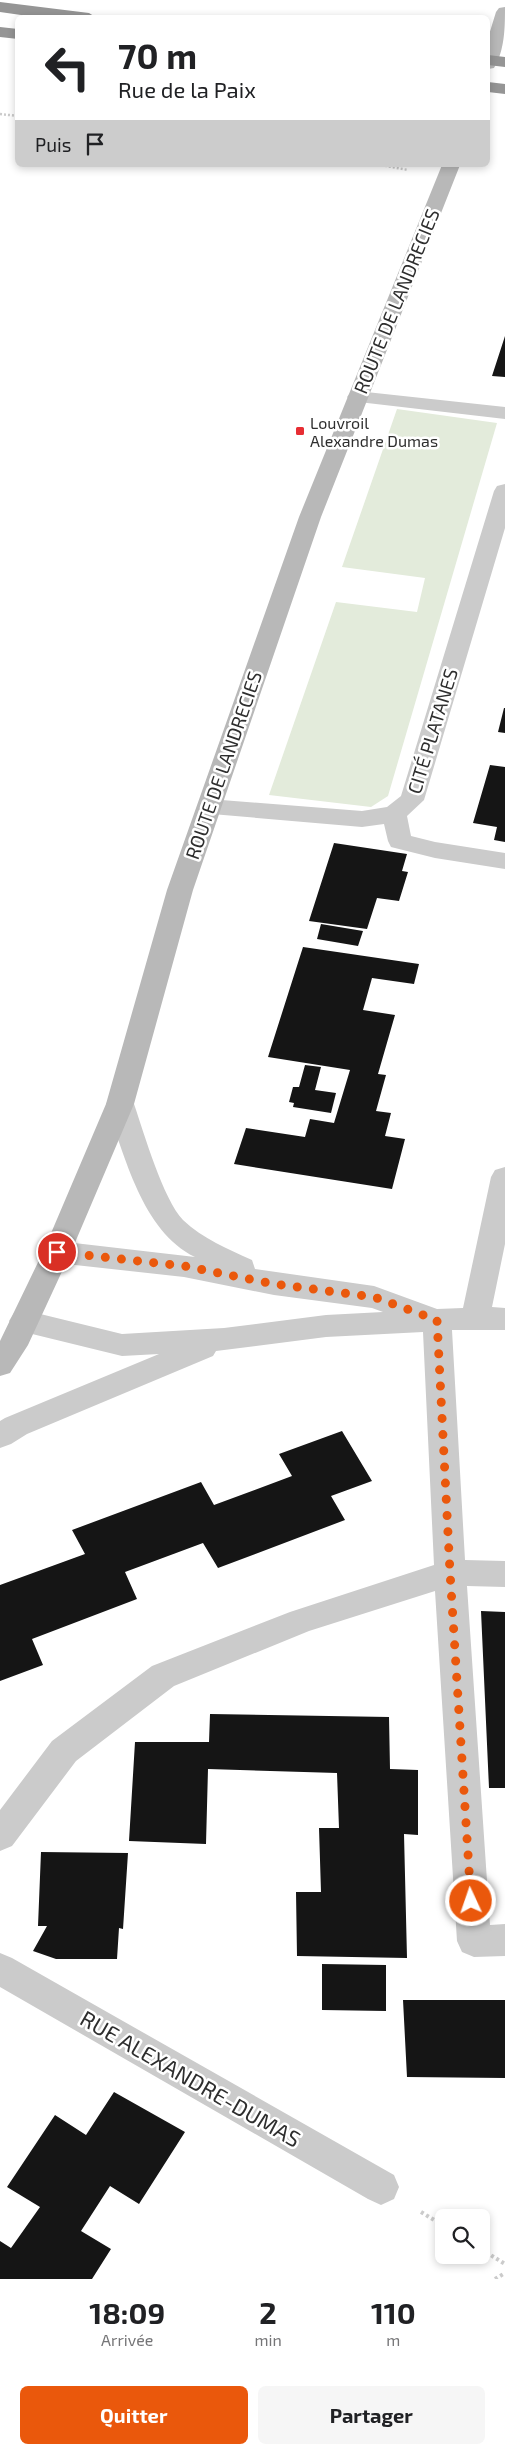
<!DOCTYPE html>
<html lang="fr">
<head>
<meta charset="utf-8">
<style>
  body { margin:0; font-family:"Exo 2",sans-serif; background:#f6f6f6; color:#202124; height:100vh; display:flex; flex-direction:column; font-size:19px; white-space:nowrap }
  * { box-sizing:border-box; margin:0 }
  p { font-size:16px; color:#757577 }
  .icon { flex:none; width:28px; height:28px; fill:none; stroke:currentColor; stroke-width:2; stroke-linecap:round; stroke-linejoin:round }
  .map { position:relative; height:2279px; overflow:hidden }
  .drawer { display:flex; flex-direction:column; background:#fff; flex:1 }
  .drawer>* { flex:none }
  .hud { position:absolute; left:15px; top:15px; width:475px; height:152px; border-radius:8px; box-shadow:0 2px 8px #0003; background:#fff; color:#202124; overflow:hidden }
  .fabs { position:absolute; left:435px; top:2209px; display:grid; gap:10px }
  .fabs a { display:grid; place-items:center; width:55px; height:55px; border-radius:8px; background:#fff; box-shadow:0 2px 8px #0003; font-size:25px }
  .pin { position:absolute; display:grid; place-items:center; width:42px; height:42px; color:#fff; margin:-21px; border:2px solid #fff; border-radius:50%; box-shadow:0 1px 5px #0007 }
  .me { position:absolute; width:55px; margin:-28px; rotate:357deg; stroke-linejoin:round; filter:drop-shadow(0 0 4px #0008) }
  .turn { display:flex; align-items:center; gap:18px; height:105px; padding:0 20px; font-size:22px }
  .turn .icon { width:65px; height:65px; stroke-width:2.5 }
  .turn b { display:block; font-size:35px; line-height:42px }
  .then { display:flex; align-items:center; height:48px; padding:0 20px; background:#0003; gap:10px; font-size:19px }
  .eta { display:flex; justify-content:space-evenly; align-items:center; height:85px; text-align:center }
  .eta b { font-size:30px; font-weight:700; line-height:35px }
  .cta { display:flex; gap:10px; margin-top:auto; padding:10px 20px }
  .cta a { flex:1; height:58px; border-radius:8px; background:#ea580c; color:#fff; font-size:20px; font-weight:700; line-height:58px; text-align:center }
  .cta a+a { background:#f6f6f6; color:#202124 }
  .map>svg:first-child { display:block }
  .green { fill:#e3ebdb }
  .building { fill:#151515 }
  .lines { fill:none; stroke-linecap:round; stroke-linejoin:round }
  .path-far1 { stroke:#cbcbcb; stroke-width:2.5; stroke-dasharray:2 2; stroke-linecap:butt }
  .path { stroke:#cbcbcb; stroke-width:4; stroke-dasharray:3 3; stroke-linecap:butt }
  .street { fill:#cbcbcb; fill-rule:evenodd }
  .secondary { fill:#b8b8b8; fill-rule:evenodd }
  .highway { fill:#959595; fill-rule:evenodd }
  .route { stroke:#ea580c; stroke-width:9; stroke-dasharray:0 16.2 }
  .poi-dot { fill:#e72d33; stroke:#fff; stroke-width:2 }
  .labels { text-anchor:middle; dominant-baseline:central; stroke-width:5; stroke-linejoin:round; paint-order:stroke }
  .far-poi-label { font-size:16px; fill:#2e2e2e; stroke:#fff; text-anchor:start }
  .street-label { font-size:19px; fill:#2e2e2e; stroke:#fff }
  .near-street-label { font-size:22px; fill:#2e2e2e; stroke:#fff }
</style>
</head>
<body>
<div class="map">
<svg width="505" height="2279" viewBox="0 0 505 2279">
  <rect width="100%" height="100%" fill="#fff"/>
  <path class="green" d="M397 409 497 423 388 796 371 807 269 795 336 602 417 612 425 578 342 567Z"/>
  <path class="building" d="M505 336V377L492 376Z
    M504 708H505V733L498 732Z
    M490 765 505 767V842L494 840 497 827 473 823Z
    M334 843 407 854 402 871 408 872 399 901 377 898 367 929 309 921Z
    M321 924 363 931 358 946 317 939Z
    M303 947 419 964 414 984 372 978 363 1010 395 1015 378 1074 386 1075 376 1111 391 1113 385 1136 405 1139 392 1189 234 1164 246 1128 305 1137 310 1119 334 1123 350 1070 268 1057Z
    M305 1065 321 1067 315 1090 336 1093 331 1113 293 1107 294 1103 289 1102 293 1087H299Z
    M342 1431 372 1481 331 1496 345 1520 218 1568 203 1543 125 1572 137 1599 32 1639 43 1665 0 1681V1585L85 1554 72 1530 201 1482 214 1505 292 1476 279 1454Z
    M481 1611 505 1612V1788H489Z
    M210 1714 389 1717 390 1769 418 1770V1835L404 1834 407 1958 297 1956 296 1892H321L319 1828H339L337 1773 208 1769 206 1844 129 1841 135 1742H209Z
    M41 1852 128 1853 123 1929 119 1928 117 1959H56L33 1951 47 1926H38Z
    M322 1964 386 1965V2011L322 2010Z
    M403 2000H505V2078L407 2077Z
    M114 2092 185 2132 139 2204 110 2186 81 2231 111 2249 92 2279H0V2241L11 2248 40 2207 7 2187 55 2115 86 2135Z"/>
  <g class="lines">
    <path class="path-far1" d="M0 114 18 116
      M381 165 408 170"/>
    <path class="path" d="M421 2212 444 2226
      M481 2249 505 2264
      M495 2279 505 2273"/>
    <path class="street" d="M357 391 505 407V419L350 401 347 397 350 393Z
      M505 484V528L424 800 407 816 411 836 435 842 505 853V869L435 858 391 847 388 841 384 824 362 827 200 813 197 807 200 801 209 799 362 811 387 807 401 796 494 491 497 486Z
      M120 1094 130 1097 134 1104C144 1133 163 1199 183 1220 203 1239 228 1249 252 1260L255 1269 374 1286 437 1309 463 1308 491 1177 495 1170 505 1167V1244L492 1307 505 1308V1330H452L465 1560 505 1561V1587L467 1586 490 1925 505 1924V1956L474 1957 462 1952 457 1941 435 1591 309 1631 174 1686 76 1761 12 1846 0 1851V1810L52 1741 152 1666 290 1612 434 1565 423 1332 326 1337 216 1351 213 1356 27 1434 11 1444 0 1448V1421L5 1418 159 1354 122 1356 24 1332 14 1329 9 1321 14 1313 24 1310 122 1334 224 1328 326 1315 383 1312 372 1308 274 1295 184 1277 57 1263 47 1260 43 1252 47 1244 57 1241 195 1257C142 1231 125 1156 106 1104L110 1097Z
      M0 1953 12 1958 394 2175 399 2187 394 2199 381 2205 368 2199 0 1987Z"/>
    <path class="secondary" d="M505 7C505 27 505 50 494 68L488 69V38L496 12 499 8Z
      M442 165H460L321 517 193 890 134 1104 71 1252 28 1345 10 1373 0 1376V1341L43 1252 106 1104 167 890 299 517Z"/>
    <path class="highway" d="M0 2 89 13 97 18H42L0 12Z
      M0 27 18 29V39L0 37Z
      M488 55 505 57V67L488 65Z
      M488 82 505 84V94L488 92Z"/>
  </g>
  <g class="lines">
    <path class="route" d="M57 1252 184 1266 274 1284 374 1297 437 1320 450 1572 471 1901"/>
  </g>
  <rect class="poi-dot" x="295" y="426" width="10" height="10" rx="2.5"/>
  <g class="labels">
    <g class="far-poi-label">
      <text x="310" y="422">Louvroil<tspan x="310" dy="18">Alexandre Dumas</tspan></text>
    </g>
    <g class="street-label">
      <text transform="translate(396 301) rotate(-68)">ROUTE DE LANDRECIES</text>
      <text transform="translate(432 731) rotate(-73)">CITÉ PLATANES</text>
      <text transform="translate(223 765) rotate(-71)">ROUTE DE LANDRECIES</text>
    </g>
    <g class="near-street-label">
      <text transform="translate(191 2078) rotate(30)">RUE ALEXANDRE-DUMAS</text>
    </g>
  </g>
</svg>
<div class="fabs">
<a><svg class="icon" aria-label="search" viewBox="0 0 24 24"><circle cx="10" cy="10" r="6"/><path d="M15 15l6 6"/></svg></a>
</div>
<div class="pin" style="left:57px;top:1252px;background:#d93025"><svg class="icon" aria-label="arrive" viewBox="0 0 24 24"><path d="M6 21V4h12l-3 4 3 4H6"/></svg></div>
<svg class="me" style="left:471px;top:1901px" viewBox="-20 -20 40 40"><circle r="17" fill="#ea580c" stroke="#fff" stroke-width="3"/><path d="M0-11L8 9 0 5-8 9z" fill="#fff"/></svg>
<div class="hud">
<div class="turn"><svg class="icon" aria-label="left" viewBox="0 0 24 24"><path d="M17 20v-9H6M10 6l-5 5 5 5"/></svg><div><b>70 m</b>Rue de la Paix</div></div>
<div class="then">Puis<svg class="icon" aria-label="arrive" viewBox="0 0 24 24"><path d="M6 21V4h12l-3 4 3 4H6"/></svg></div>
</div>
</div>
<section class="drawer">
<div class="eta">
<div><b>18:09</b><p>Arrivée</p></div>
<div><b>2</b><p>min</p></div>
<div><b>110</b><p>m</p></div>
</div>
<div class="cta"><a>Quitter</a><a>Partager</a></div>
</section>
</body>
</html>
